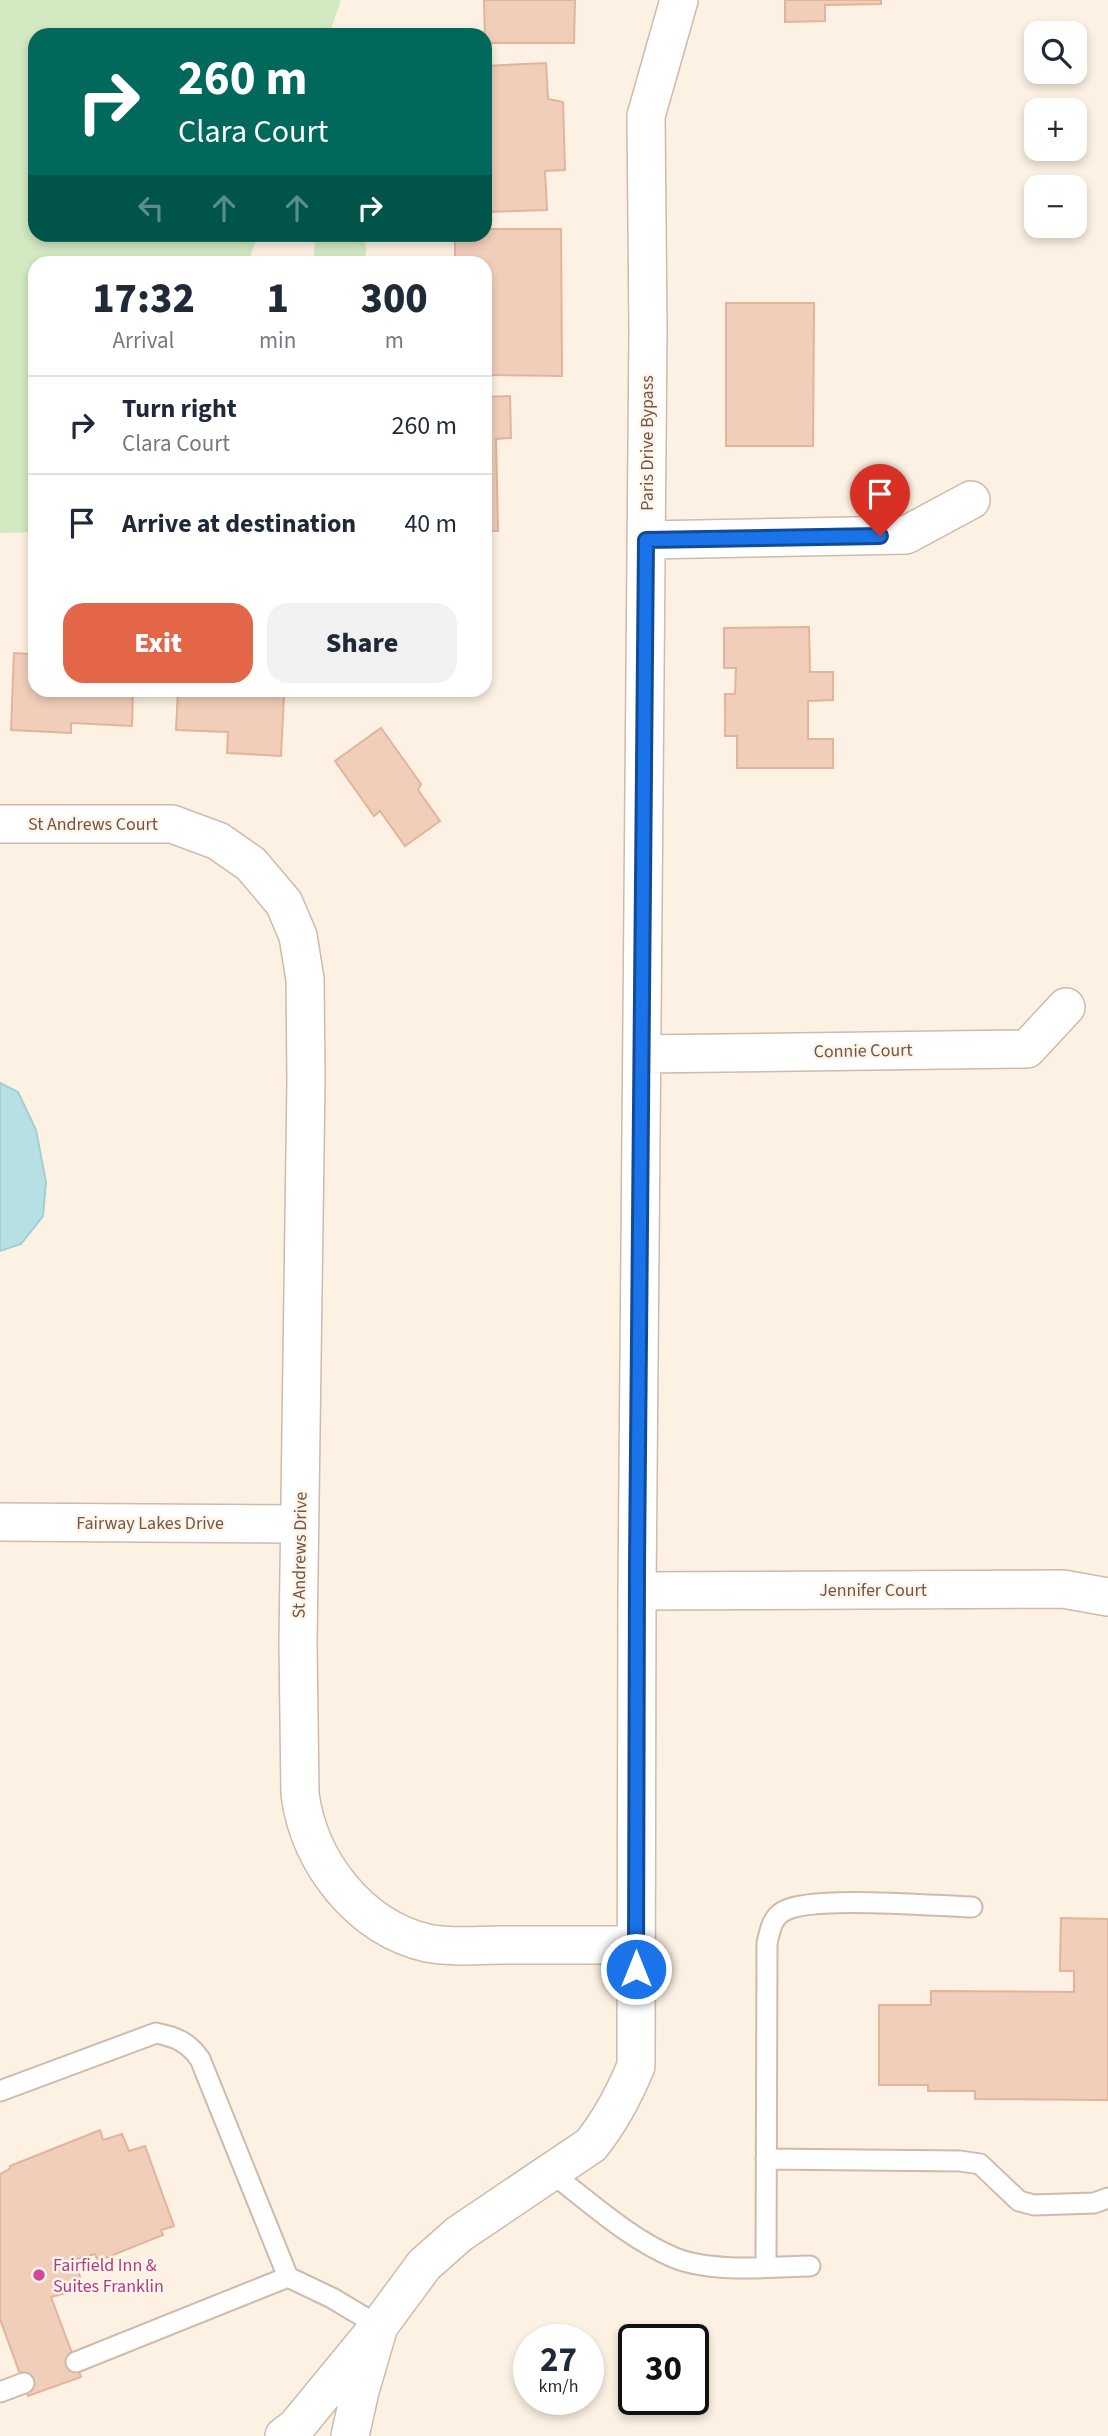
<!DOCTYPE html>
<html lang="en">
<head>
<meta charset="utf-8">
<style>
  body { margin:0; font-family:"Source Sans 3",sans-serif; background:#f2f2f3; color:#1f2937; height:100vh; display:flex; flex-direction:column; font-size:26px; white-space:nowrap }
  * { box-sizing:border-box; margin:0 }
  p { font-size:23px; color:#747a83 }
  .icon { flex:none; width:38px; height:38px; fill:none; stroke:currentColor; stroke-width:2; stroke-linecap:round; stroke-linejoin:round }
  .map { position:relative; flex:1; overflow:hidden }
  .side { position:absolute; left:28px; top:256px; width:464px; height:441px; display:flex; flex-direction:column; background:#fff; border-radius:21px; box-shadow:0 4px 10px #0003 }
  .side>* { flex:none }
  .top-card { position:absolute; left:28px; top:28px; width:464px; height:214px; border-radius:21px; box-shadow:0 4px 10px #0003; background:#00695c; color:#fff; overflow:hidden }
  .buttons { position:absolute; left:1024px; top:21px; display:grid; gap:14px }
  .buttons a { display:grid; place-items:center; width:63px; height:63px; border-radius:14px; background:#fff; box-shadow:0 4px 10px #0003; font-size:35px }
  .speed { position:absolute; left:513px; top:2324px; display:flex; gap:14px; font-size:35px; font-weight:700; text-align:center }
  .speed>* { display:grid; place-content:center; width:91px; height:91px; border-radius:50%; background:#fff; box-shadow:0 4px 10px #0003; line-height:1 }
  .speed small { font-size:18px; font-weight:400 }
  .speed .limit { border:4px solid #111; border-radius:10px; background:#fff; color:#111 }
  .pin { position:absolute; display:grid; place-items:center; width:60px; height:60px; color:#fff; margin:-72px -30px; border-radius:50% 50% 50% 0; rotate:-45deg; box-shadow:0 0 7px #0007 }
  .pin .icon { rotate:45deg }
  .me { position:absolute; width:77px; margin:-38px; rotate:0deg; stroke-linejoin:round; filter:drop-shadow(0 0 5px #0008) }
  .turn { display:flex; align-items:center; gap:24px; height:147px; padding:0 35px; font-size:32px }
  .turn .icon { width:91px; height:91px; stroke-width:2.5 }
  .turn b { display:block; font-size:49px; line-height:60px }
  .lanes { display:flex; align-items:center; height:66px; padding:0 35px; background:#0003; justify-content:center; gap:35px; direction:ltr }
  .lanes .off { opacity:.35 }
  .eta { display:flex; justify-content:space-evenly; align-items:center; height:119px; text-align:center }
  .eta b { font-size:42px; font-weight:800; line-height:49px }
  .action { display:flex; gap:14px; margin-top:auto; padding:14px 35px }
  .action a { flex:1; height:80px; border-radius:21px; background:#e46649; color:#fff; font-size:28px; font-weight:800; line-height:80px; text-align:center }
  .action a+a { background:#f2f2f3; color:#1f2937 }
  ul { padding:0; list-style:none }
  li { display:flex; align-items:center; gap:21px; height:98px; padding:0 35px; border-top:2px solid #e0e1e3 }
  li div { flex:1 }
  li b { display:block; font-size:26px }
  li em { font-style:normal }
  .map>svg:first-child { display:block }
  .green { fill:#d3e9c1 }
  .water { fill:#b7e0e5; stroke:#9ed0d6; stroke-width:2 }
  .building { fill:#f1ceba; stroke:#e3b49b; stroke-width:2 }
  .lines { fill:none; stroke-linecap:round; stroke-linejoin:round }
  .service-casing { stroke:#cfbaac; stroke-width:23 }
  .minor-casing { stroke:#cfbaac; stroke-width:40 }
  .service { stroke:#fff; stroke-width:19 }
  .minor { stroke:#fff; stroke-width:37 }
  .route-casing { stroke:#114b97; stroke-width:18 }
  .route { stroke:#1a73e8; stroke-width:12 }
  .hotel-dot { fill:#d1479c; stroke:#fff5e8; stroke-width:2.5 }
  .labels { text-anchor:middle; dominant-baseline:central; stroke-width:5; stroke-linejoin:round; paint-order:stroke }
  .street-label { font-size:18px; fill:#735649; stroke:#fff5e8 }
  .hotel-label { font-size:18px; fill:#b23c85; stroke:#fff5e8; text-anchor:start }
</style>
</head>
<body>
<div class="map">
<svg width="1108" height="2436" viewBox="0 0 1108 2436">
  <rect width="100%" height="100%" fill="#fcf1e2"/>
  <path class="green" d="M0 0H341L329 35H35V234L258 235 248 262H35V532L0 533Z
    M316 235H363C366 244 369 254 361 262H313Z"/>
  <path class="water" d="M0 1083 18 1092 36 1130 46 1182 43 1216 21 1244 0 1251Z"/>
  <path class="building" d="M484 0H575L574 43H485Z
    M785 0H881V4L825 5V21L785 22Z
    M546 63 548 99 563 102 565 170 545 171 547 210 485 212V66Z
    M485 229H561L562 376 485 375V262H455V234H485Z
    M726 303H814L813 446H726Z
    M510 396 511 438 496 439 498 531H485V397Z
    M809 627 810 672H833V700L808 701V739H833V768H737V736H725V694H735L736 668H724V628Z
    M35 645V690H133L132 726 71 723V733L11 730 14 653 29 654Z
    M178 690H274V695L284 696 281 756 227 753 228 732 176 730Z
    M381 728 421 784 418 790 440 821 405 846 380 811 374 816 335 761Z
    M1061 1918 1108 1919V2100L975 2099V2091H928V2085H879V2005H931V1991L1074 1992V1971H1060Z
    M100 2130 103 2140 122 2134 129 2151 145 2146 174 2226 161 2230 163 2235 98 2261 95 2254 74 2260 84 2288 51 2297 81 2377 28 2396 0 2319V2174L10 2169V2166Z"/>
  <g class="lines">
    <g class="service-casing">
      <path id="service" d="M0 2091 156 2033C176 2037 188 2042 200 2059L288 2277 332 2298 379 2326
        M766 2159 960 2161 980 2164 1019 2201 1034 2205 1094 2203 1108 2198
        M550 2172C590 2202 629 2239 675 2258 713 2273 770 2267 810 2266
        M766 2267 767 1943C770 1931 772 1917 784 1911 811 1895 935 1906 972 1907
        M76 2362 288 2277
        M0 2392 24 2383"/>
    </g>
    <g class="minor-casing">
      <path id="minor" d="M647 540 906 535 971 500
        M0 824H172L218 841 251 864 284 903 298 936 305 979 306 1079 298 1643 300 1794C309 1862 359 1927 427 1943 451 1948 479 1945 502 1945 547 1945 591 1945 636 1945
        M642 1054 1027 1049 1066 1007
        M0 1522 300 1524
        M637 1591 1063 1589 1108 1597
        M379 2326 424 2265 459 2234 591 2145C611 2120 624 2095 636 2066L637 1591 648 330 646 116 679 0
        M284 2436 296 2427 379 2326 360 2391 350 2436"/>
    </g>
    <use href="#service" class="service"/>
    <use href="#minor" class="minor"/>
  </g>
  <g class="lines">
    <g class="route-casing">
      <path id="route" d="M636 1969 637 1565 646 540 880 536"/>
    </g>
    <use href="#route" class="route"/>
  </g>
  <circle class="hotel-dot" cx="39" cy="2275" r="7"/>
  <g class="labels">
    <g class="street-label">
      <text transform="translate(647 443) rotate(-90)">Paris Drive Bypass</text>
      <text x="93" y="824">St Andrews Court</text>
      <text transform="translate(863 1051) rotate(-1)">Connie Court</text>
      <text x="150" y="1523">Fairway Lakes Drive</text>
      <text transform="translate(300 1555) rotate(-89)">St Andrews Drive</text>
      <text x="873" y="1590">Jennifer Court</text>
    </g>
    <g class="hotel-label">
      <text x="53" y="2265">Fairfield Inn &amp;<tspan x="53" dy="21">Suites Franklin</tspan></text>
    </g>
  </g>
</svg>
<div class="buttons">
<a><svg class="icon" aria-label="search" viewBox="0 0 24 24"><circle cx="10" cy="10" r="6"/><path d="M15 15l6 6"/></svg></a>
<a>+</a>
<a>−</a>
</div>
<div class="speed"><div>27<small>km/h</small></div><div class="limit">30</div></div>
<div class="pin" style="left:880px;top:536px;background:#d93025"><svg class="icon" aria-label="arrive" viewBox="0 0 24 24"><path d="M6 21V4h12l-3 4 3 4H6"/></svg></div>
<svg class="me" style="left:636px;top:1969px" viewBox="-20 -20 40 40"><circle r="17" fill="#1a73e8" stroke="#fff" stroke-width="3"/><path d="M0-11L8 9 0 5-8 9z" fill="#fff"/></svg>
<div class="top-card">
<div class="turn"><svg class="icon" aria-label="right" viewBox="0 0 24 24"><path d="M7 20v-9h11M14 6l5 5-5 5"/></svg><div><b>260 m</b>Clara Court</div></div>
<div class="lanes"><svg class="icon off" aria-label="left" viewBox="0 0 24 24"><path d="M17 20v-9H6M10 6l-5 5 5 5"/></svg><svg class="icon off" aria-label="ahead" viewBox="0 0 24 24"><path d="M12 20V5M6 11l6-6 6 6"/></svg><svg class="icon off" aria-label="ahead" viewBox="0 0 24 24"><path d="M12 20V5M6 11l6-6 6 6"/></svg><svg class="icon" aria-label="right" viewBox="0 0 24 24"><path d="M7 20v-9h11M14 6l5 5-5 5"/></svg></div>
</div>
<section class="side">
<div class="eta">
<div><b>17:32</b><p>Arrival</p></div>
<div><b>1</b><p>min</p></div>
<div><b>300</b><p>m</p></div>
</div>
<ul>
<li><svg class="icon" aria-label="right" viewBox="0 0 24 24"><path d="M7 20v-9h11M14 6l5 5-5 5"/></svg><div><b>Turn right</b><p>Clara Court</p></div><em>260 m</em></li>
<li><svg class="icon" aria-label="arrive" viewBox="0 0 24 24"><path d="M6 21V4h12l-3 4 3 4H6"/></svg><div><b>Arrive at destination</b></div><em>40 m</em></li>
</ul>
<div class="action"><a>Exit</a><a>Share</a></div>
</section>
</div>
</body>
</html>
